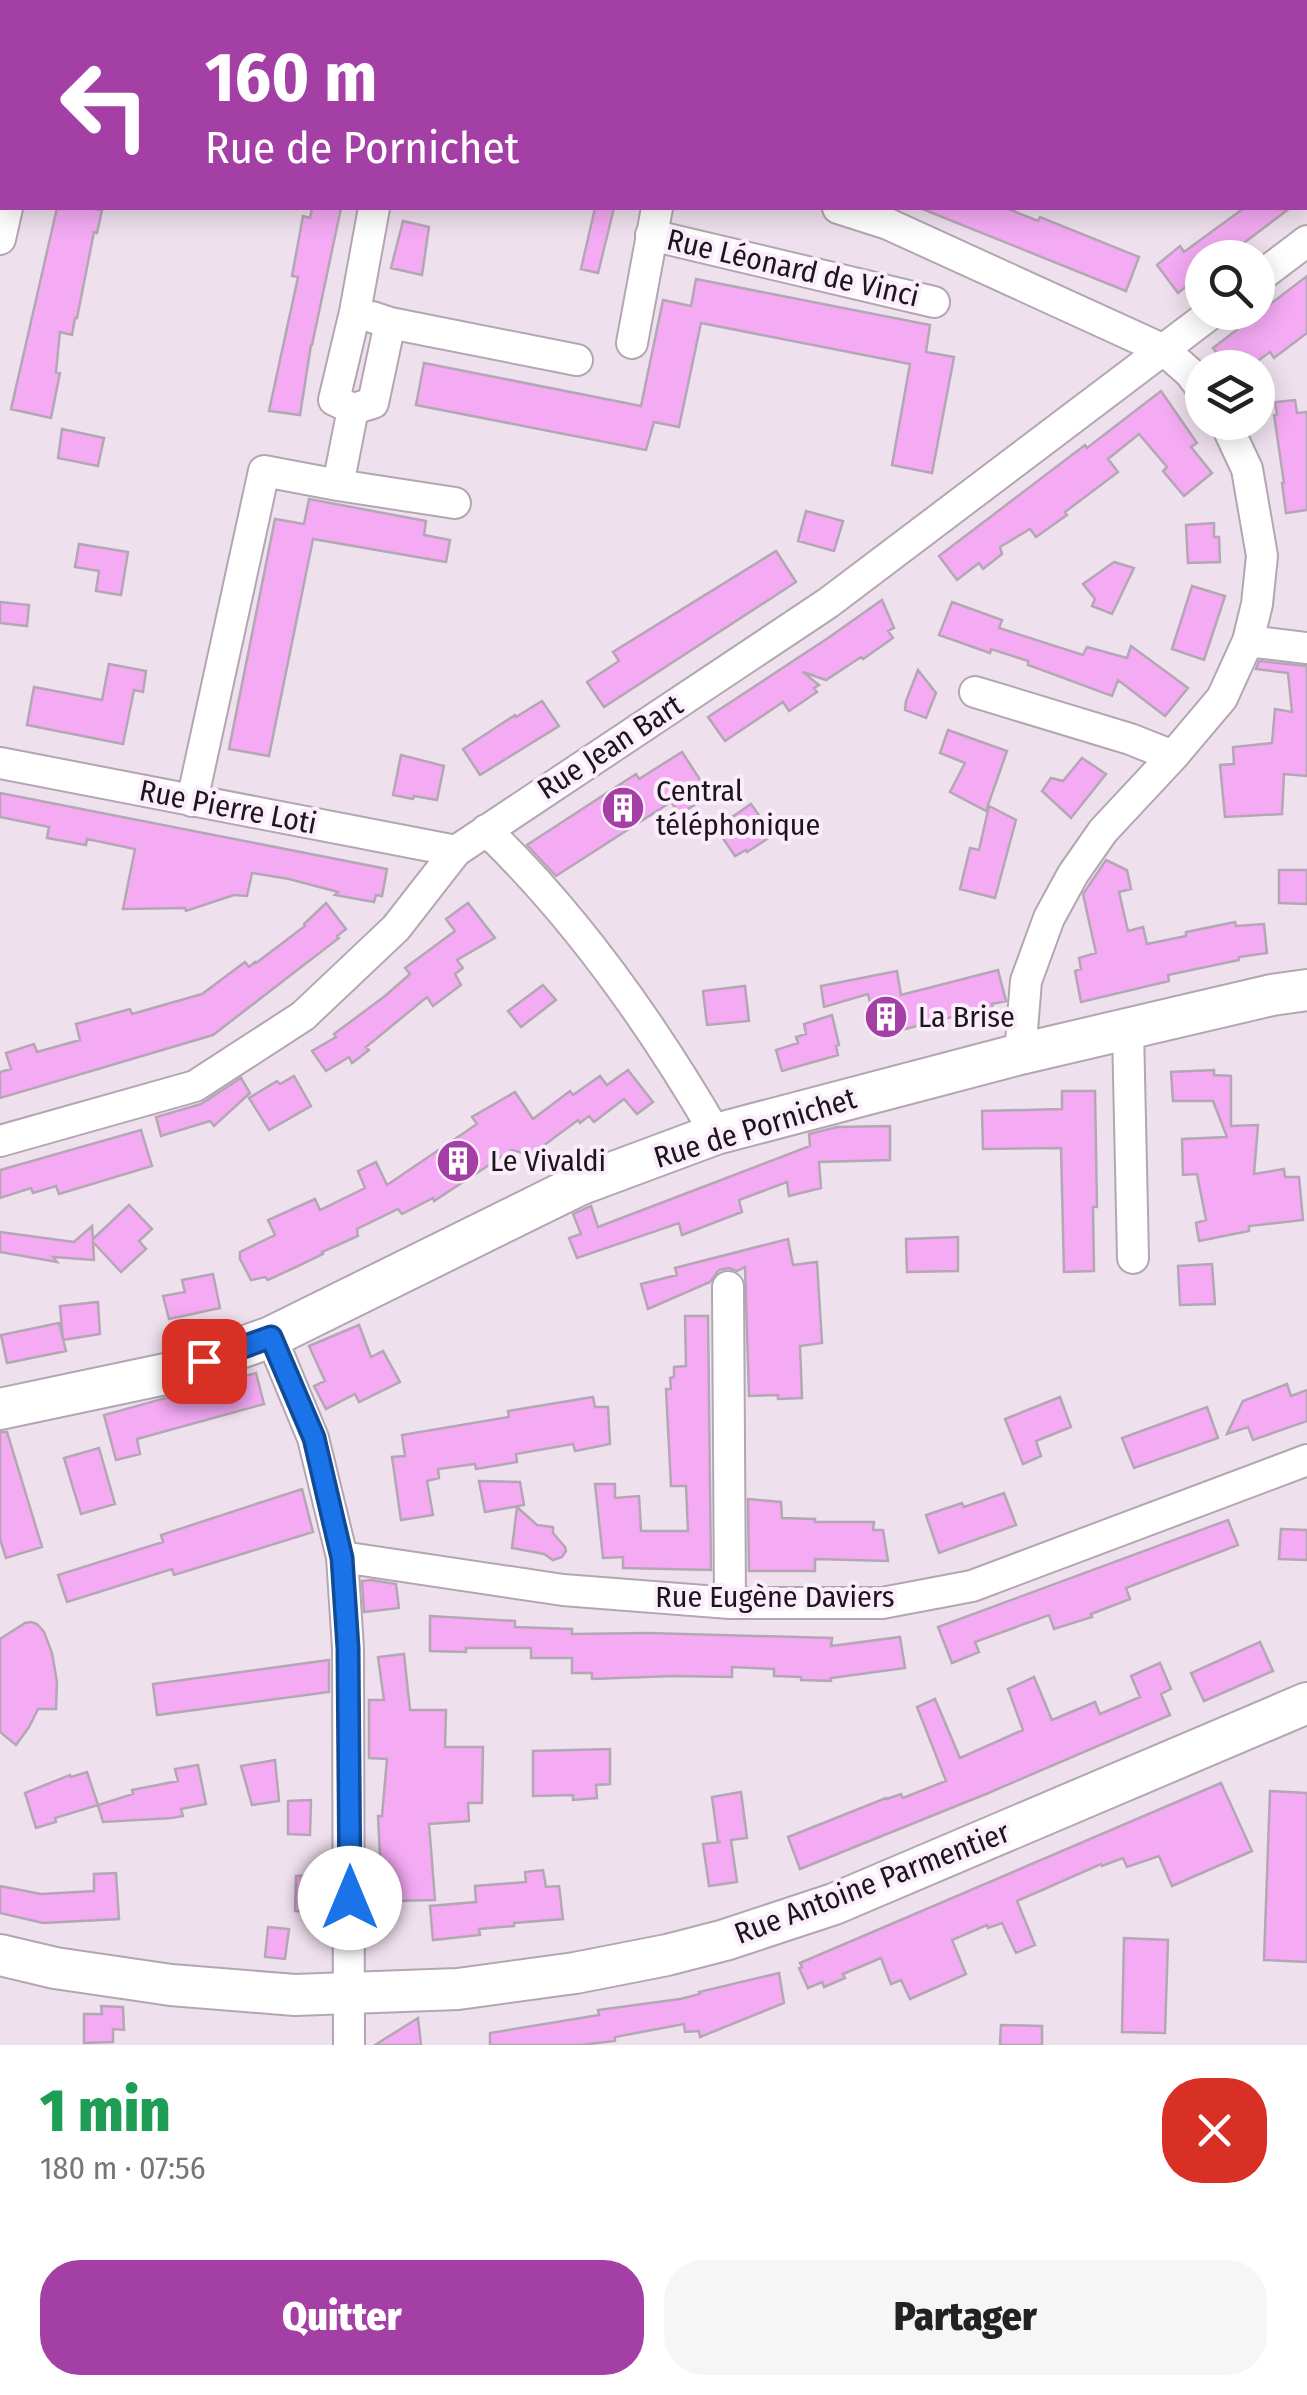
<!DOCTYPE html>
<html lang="fr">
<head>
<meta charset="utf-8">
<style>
  body { margin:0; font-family:"Fira Sans Condensed",sans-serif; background:#f6f6f6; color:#222; height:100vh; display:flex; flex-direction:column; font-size:38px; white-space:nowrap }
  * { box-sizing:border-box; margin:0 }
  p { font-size:32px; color:#767676 }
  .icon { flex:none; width:55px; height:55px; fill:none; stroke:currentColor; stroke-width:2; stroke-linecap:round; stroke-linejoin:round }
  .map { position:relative; height:2045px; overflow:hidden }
  .side { display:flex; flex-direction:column; background:#fff; flex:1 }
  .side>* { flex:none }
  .guide { position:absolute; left:0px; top:0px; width:1308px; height:210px; box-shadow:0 5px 25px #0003; background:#a33fa5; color:#fff; overflow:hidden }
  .buttons { position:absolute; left:1185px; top:240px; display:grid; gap:20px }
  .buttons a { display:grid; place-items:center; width:90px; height:90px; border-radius:50%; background:#fff; box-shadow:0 5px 25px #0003; font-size:50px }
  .pin { position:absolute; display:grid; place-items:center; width:85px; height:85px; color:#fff; margin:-42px; border-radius:20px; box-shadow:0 5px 15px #0006 }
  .me { position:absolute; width:110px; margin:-55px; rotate:0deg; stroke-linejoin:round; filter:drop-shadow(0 0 8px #0008) }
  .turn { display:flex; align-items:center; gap:35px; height:210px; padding:0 40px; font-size:45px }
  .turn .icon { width:130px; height:130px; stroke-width:2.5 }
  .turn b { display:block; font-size:70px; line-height:85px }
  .round { display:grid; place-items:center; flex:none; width:105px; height:105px; border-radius:40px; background:#f6f6f6 }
  .summary { display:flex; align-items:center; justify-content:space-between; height:170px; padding:0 40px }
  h1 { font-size:60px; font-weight:800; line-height:75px; color:#1e9e55 }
  .button { display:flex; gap:20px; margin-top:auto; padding:20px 40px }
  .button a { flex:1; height:115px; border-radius:40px; background:#a33fa5; color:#fff; font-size:40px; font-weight:800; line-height:115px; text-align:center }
  .button a+a { background:#f6f6f6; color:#222 }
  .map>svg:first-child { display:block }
  .building { fill:#f5aaf4; stroke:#b4a7b4; stroke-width:2.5 }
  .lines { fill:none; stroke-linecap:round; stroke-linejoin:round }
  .minor-casing { stroke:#b3a6b2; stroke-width:34 }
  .major-casing { stroke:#b3a6b2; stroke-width:44 }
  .minor { stroke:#fff; stroke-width:30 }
  .major { stroke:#fff; stroke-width:40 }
  .route-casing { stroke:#114b97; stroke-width:25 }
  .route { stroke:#1a73e8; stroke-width:18 }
  .labels { text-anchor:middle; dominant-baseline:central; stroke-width:8; stroke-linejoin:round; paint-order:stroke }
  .street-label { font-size:30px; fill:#1b161b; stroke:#fbedfb }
  .poi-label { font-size:30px; fill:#1b161b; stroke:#fbedfb; text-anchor:start }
</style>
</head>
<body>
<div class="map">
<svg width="1307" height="2045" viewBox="0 0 1307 2045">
  <rect width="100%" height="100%" fill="#eee0ed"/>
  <path class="building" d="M57 208H88L102 210 97 233 94 232 77 318H75L72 335 60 332 56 372 60 373 51 418 11 409Z
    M312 208H341L312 345H311L300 415 269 411 298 277 292 276 303 216 310 218Z
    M595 208H614L598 273 581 269Z
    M920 208H1006L1038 221 1040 217 1139 257 1126 291Z
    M1244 208H1290L1224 258H1202V274L1178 293 1157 265 1180 246 1184 252Z
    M403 221 429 227 422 275 391 268Z
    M1307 276V333L1274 358 1270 352 1248 368H1228L1213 348Z
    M696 279 930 325 926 352 954 357 932 473 892 465 910 364 701 323 679 427 654 422 646 450 416 405 424 363 641 406 663 300 691 306Z
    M1161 391 1197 443 1191 447 1212 473 1184 496 1163 471 1167 467 1139 434 1108 459 1118 472 1065 512 1067 515 1036 537 1030 529 1000 547 1002 554 983 569 979 563 957 580 939 556 1085 445 1087 448Z
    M1295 400 1297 413 1307 412V510L1286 513 1282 483H1284L1274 415H1277L1275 402Z
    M62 429 104 438 98 466 58 458Z
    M309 499 426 521 424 535 450 540 446 562 313 539 269 756 229 749 275 519 304 524Z
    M806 511 843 521 834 551 798 541Z
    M1214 523V537H1219L1220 562 1188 563 1186 525Z
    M79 544 128 552 121 595 96 591 99 571 75 567Z
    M776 551 796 582 604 707 587 682 619 661 613 652Z
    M1114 562 1134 568 1112 614 1092 606 1095 599 1083 584Z
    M1192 586 1225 596 1204 660 1172 649Z
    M882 600 894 628 888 631 893 638 863 659 861 657 826 680 803 672 819 685 814 688 817 692 789 711 783 702 725 741 708 717 828 638Z
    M0 602 29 605 27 626 0 623Z
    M952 602 1002 620 999 628 1083 655 1087 647 1127 658 1131 646 1188 688 1165 716 1118 680 1112 696 1028 665V661L991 649 990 653 939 635Z
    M1259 661 1307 666V776L1284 774 1282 814 1225 817 1220 765 1234 764 1233 747 1272 743 1275 709 1292 712 1288 673 1256 669Z
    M109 664 146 671 143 692 134 690 123 744 27 725 34 687 102 700Z
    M918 670 936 693 926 718 905 710 906 701Z
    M542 701 559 726 480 775 463 749 515 715 516 717Z
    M948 730 1007 751 986 811 950 792 965 763 940 753Z
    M682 752 710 795 680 814 671 802 556 876 527 845 636 774 639 779Z
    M401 755 444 766 437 800 414 796 413 799 393 795Z
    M1082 758 1106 774 1071 818 1042 791 1051 778 1063 781Z
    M0 793 387 869 382 896 376 895 374 902 335 895 338 892 289 879 252 873 247 896 234 895 186 911 185 908 123 909 135 849 87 839 86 845 47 838 49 827 0 817Z
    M751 804 773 835 747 852 746 850 735 856 716 828Z
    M989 806 1016 820 995 898 960 889 970 848 979 850Z
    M1106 860 1127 870 1131 889 1119 892 1128 931 1143 927 1147 944 1186 936V932L1235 922 1236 926 1264 924 1267 953 1239 957V960L1168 975 1169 981 1081 1002 1075 971 1081 969 1079 958 1096 953 1083 894Z
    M1279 870H1307V904L1279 903Z
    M326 903 346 929 337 936 339 938 213 1035 0 1098V1072L11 1069 6 1053 34 1044 37 1052 80 1040 76 1024 130 1009 132 1014 202 994 245 962 249 967 255 962 256 963 305 926 304 924Z
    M468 903 495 938 457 960 463 968 455 974 461 985 433 1006 427 997 366 1047 369 1050 352 1063 349 1057 326 1071 312 1051 336 1037 334 1034 385 996 410 974 405 968 455 931 446 919Z
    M998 970 1006 1001 992 1004 993 1010 961 1018 960 1015 878 1036 868 994 824 1007 821 986 897 971 901 995Z
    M543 985 556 1000 521 1027 508 1011Z
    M745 986 749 1021 707 1025 703 991Z
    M832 1015 839 1045 836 1046 838 1055 782 1071 776 1050 798 1043 796 1037 806 1034 804 1024Z
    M628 1070 653 1102 637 1114 624 1099 594 1122 589 1116 580 1123 578 1120 531 1155 512 1150 434 1201 433 1198 402 1214 398 1209 357 1229 358 1236 322 1252 323 1254 296 1267 268 1280 265 1277 251 1280 240 1259V1252L275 1235 268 1220 315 1199 320 1210 365 1188 358 1171 376 1162 387 1185 477 1124 472 1117 515 1092 533 1119 570 1091 573 1095 600 1076 607 1085Z
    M1214 1070V1075L1231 1076V1126L1258 1125 1254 1174 1284 1169 1285 1177H1299L1303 1220 1249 1226V1231L1199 1241 1196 1223 1206 1220 1197 1174 1183 1175 1182 1139 1227 1137 1213 1101H1173L1171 1072Z
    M294 1076 311 1106 269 1130 249 1098 277 1081 280 1084Z
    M241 1078 250 1093 214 1126 210 1121 161 1136 156 1117 201 1104Z
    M1062 1091H1095L1097 1207H1093L1094 1271 1064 1272 1061 1148 983 1149 982 1111 1062 1109Z
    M890 1126V1160L819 1162 821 1188 789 1196 787 1182 739 1200 742 1212 682 1235 679 1223 577 1258 569 1238 581 1234 573 1214 591 1206 598 1227 810 1146 809 1134 837 1127Z
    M141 1130 152 1166 59 1194 56 1186 33 1193 31 1188 0 1198V1170Z
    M129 1205 152 1229 139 1241 146 1249 121 1272 93 1242 94 1260 53 1257 57 1262 0 1252V1232L74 1242 92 1226 93 1239Z
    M958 1237V1271L907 1272 906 1239Z
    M788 1239 793 1265 817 1262 822 1343 800 1346 802 1398 778 1399V1395L749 1396 745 1267 737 1271 729 1268 719 1270 710 1282 648 1309 641 1284 677 1275 675 1268Z
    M1212 1264 1215 1304 1180 1305 1178 1266Z
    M213 1274 220 1308 169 1319 163 1296 185 1292 182 1280Z
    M98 1302 100 1334 63 1340 60 1306Z
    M685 1316H708L711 1570 623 1568V1557L603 1558 595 1484H615V1498L639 1496 641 1531H688L686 1486H671L666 1389H671L670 1378 674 1377V1367L686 1366Z
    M59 1323 66 1351 7 1363 1 1335Z
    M359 1325 371 1357 383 1351 400 1382 359 1402 355 1394 326 1409 314 1386 325 1381 309 1346Z
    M256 1373 264 1404 137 1439 140 1454 116 1460 104 1415Z
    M1287 1384 1291 1396 1307 1390V1421L1253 1440 1248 1427 1227 1434 1243 1401Z
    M593 1397 595 1407H608L610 1444 575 1451 573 1444 516 1454 517 1462 476 1469 475 1464 438 1469 439 1478 427 1481 433 1515 401 1520 392 1457 405 1456 402 1435 509 1417 508 1411Z
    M1060 1397 1071 1427 1036 1441 1041 1456 1023 1464 1005 1419Z
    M1207 1407 1218 1438 1134 1468 1122 1438Z
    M0 1432H7L42 1547 6 1558 0 1539Z
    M99 1448 115 1504 81 1514 64 1458Z
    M479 1481 520 1482 524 1505 485 1512Z
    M302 1489 313 1532 174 1575 172 1569 67 1602 58 1575 163 1542 161 1535Z
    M1004 1493 1016 1525 939 1553 926 1515 962 1503 964 1507Z
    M748 1499 781 1502 782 1518 815 1519V1522H874L873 1530H883L888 1561 815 1559V1571H749Z
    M517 1507 537 1525 553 1527V1533L565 1547 566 1551 562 1557 553 1560 544 1554 512 1548Z
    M1228 1520 1238 1545 1126 1588 1130 1599 1091 1614 1092 1617 1054 1629 1049 1615 975 1642 979 1652 952 1663 938 1627Z
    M1281 1529 1307 1530V1560L1279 1559Z
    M371 1580 396 1584 399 1608 364 1612 362 1581Z
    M430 1616 515 1621V1627L572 1629V1634L648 1633 832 1638 831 1646 900 1637 905 1668 831 1678V1681L801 1680V1677L774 1676V1669L732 1667V1677L674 1676 592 1679V1673H572V1658H531V1648H466V1652L430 1651Z
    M31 1622 37 1624 44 1632 52 1653 57 1682 56 1709H38L29 1727 16 1745 0 1732V1639L25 1623Z
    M1260 1642 1273 1671 1204 1701 1191 1673Z
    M404 1654 410 1710H446L445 1747H483L482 1803H468L469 1821 429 1824 435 1900 395 1901 394 1894H382L378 1816H382L387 1759 369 1758V1700H384L378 1657Z
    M329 1660V1692L157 1715 153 1684Z
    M1160 1663 1171 1689 1161 1694 1170 1715 986 1794 800 1869 788 1837 886 1798 887 1799 901 1794 903 1798 946 1781 917 1707 935 1699 960 1758 1023 1730 1008 1689 1034 1677 1052 1720 1095 1702 1100 1714 1140 1697 1131 1676Z
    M610 1749V1784L596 1785 597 1798 573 1800V1795L533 1796V1751Z
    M275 1760 279 1801 252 1805 241 1766Z
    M198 1765 206 1804 181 1809 183 1816 172 1818 103 1822 98 1805 133 1794 132 1790 178 1781 175 1769Z
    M87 1772 98 1805 55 1818 56 1822 36 1828 25 1793 70 1775 71 1777Z
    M1221 1783 1252 1851 1172 1886 1159 1856 1127 1867 1123 1858 1102 1866 1101 1864 1017 1901 1035 1945 1016 1953 1002 1923 988 1928 987 1925 952 1940 966 1974 910 1999 901 1980 891 1984 881 1958 843 1974 845 1978 824 1987 822 1982 808 1988 799 1968 802 1967 800 1963Z
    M1270 1791 1307 1793V1962L1264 1960Z
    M741 1792 747 1838 731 1840 737 1882 709 1886 703 1844 721 1842H718L712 1797Z
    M311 1800 310 1835 288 1834V1801Z
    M543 1870 546 1887 559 1886 563 1919 514 1923V1926L479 1929 480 1935 433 1940 430 1906 476 1902 475 1886 526 1882 525 1872Z
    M116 1873 119 1919 43 1923 0 1913V1886L41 1894 94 1891V1874Z
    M330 1875V1908L324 1907V1912L295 1911 296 1876Z
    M268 1927 289 1929 285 1959 265 1957Z
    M1124 1938 1168 1940 1165 2033 1122 2032Z
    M779 1973 784 2003 700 2037 699 2031 685 2032 684 2024 615 2037V2041L580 2045H490V2033L599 2015 598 2010 680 1999 700 1994 699 1992Z
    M101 2006 123 2007 124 2030 113 2029V2042L84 2043V2014H102Z
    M418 2018 421 2045H375Z
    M1001 2025 1042 2026V2045H1000Z"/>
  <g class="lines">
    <g class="minor-casing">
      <path id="minor" d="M1189 0 1225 2
        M53 2V0
        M1305 8H1307
        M0 178 2 179
        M838 208 888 224 1164 350 1190 373 1202 389
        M651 235 934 302
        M0 239 7 208
        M1258 278 1307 241
        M390 323 577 360
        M632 343 657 208
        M353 409 373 403 390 323 372 317
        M338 485 455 503
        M1248 641 1307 648
        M975 692 1130 739 1173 756
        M0 763 456 851
        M192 801 264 471 338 485 353 409 334 400 355 312 374 208
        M486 830C578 918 652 1024 716 1134
        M1128 1030 1133 1258
        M1020 1054 1026 981 1049 918 1073 874 1103 831 1173 756 1222 698 1248 641 1257 604 1262 556 1247 469 1225 422
        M0 1141 195 1086 303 1016 396 928 456 851 828 603 1213 312
        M728 1287 730 1603
        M271 1337 313 1438 342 1557 348 1648 349 2045
        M342 1557 563 1590 730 1603H882L972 1586 1307 1460"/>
    </g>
    <g class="major-casing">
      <path id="major" d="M0 1409 170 1373 271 1337 579 1185 716 1134 1020 1054 1272 995 1307 990
        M0 1955 55 1968 171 1985 295 1995 458 1989 575 1973 667 1955 725 1940 834 1904 1307 1703"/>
    </g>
    <use href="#minor" class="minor"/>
    <use href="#major" class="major"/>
  </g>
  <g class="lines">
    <g class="route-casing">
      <path id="route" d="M204 1361 271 1337 314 1438 342 1558 348 1648 350 1898"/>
    </g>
    <use href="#route" class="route"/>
  </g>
  <defs>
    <g id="building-disc" transform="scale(2.25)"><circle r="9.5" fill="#a33fa5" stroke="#fbedfb"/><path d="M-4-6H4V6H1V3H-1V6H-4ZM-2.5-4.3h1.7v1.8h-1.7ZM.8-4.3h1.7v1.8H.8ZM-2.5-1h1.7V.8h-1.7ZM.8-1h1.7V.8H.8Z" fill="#fff"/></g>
  </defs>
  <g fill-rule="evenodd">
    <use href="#building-disc" x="623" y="808"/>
    <use href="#building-disc" x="886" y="1017"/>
    <use href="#building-disc" x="458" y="1161"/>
  </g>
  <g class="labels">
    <g class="street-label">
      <text transform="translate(793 268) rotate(13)">Rue Léonard de Vinci</text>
      <text transform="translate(610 747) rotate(-33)">Rue Jean Bart</text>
      <text transform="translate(228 807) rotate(11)">Rue Pierre Loti</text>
      <text transform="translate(755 1128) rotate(-17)">Rue de Pornichet</text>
      <text x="775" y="1597">Rue Eugène Daviers</text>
      <text transform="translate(872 1883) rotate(-21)">Rue Antoine Parmentier</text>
    </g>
    <g class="poi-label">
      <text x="656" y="791">Central<tspan x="656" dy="34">téléphonique</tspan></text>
      <text x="918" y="1017">La Brise</text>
      <text x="490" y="1161">Le Vivaldi</text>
    </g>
  </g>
</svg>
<div class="buttons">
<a><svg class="icon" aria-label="search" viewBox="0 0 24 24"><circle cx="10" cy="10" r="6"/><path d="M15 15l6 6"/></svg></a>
<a><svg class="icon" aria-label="layers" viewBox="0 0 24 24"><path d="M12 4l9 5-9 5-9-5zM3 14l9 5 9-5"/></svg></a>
</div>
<div class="pin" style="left:204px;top:1361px;background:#d93025"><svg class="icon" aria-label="arrive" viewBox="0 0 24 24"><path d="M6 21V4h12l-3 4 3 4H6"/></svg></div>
<svg class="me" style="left:350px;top:1898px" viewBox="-20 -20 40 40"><circle r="19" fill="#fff"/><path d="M0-13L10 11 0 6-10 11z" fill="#1a73e8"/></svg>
<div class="guide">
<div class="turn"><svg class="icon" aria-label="left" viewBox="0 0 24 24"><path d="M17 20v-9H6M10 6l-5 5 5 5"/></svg><div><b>160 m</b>Rue de Pornichet</div></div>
</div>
</div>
<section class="side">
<div class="summary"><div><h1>1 min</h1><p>180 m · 07:56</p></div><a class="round" style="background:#d93025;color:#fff"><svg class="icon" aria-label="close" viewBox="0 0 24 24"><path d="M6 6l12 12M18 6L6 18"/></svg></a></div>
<div class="button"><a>Quitter</a><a>Partager</a></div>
</section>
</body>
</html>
